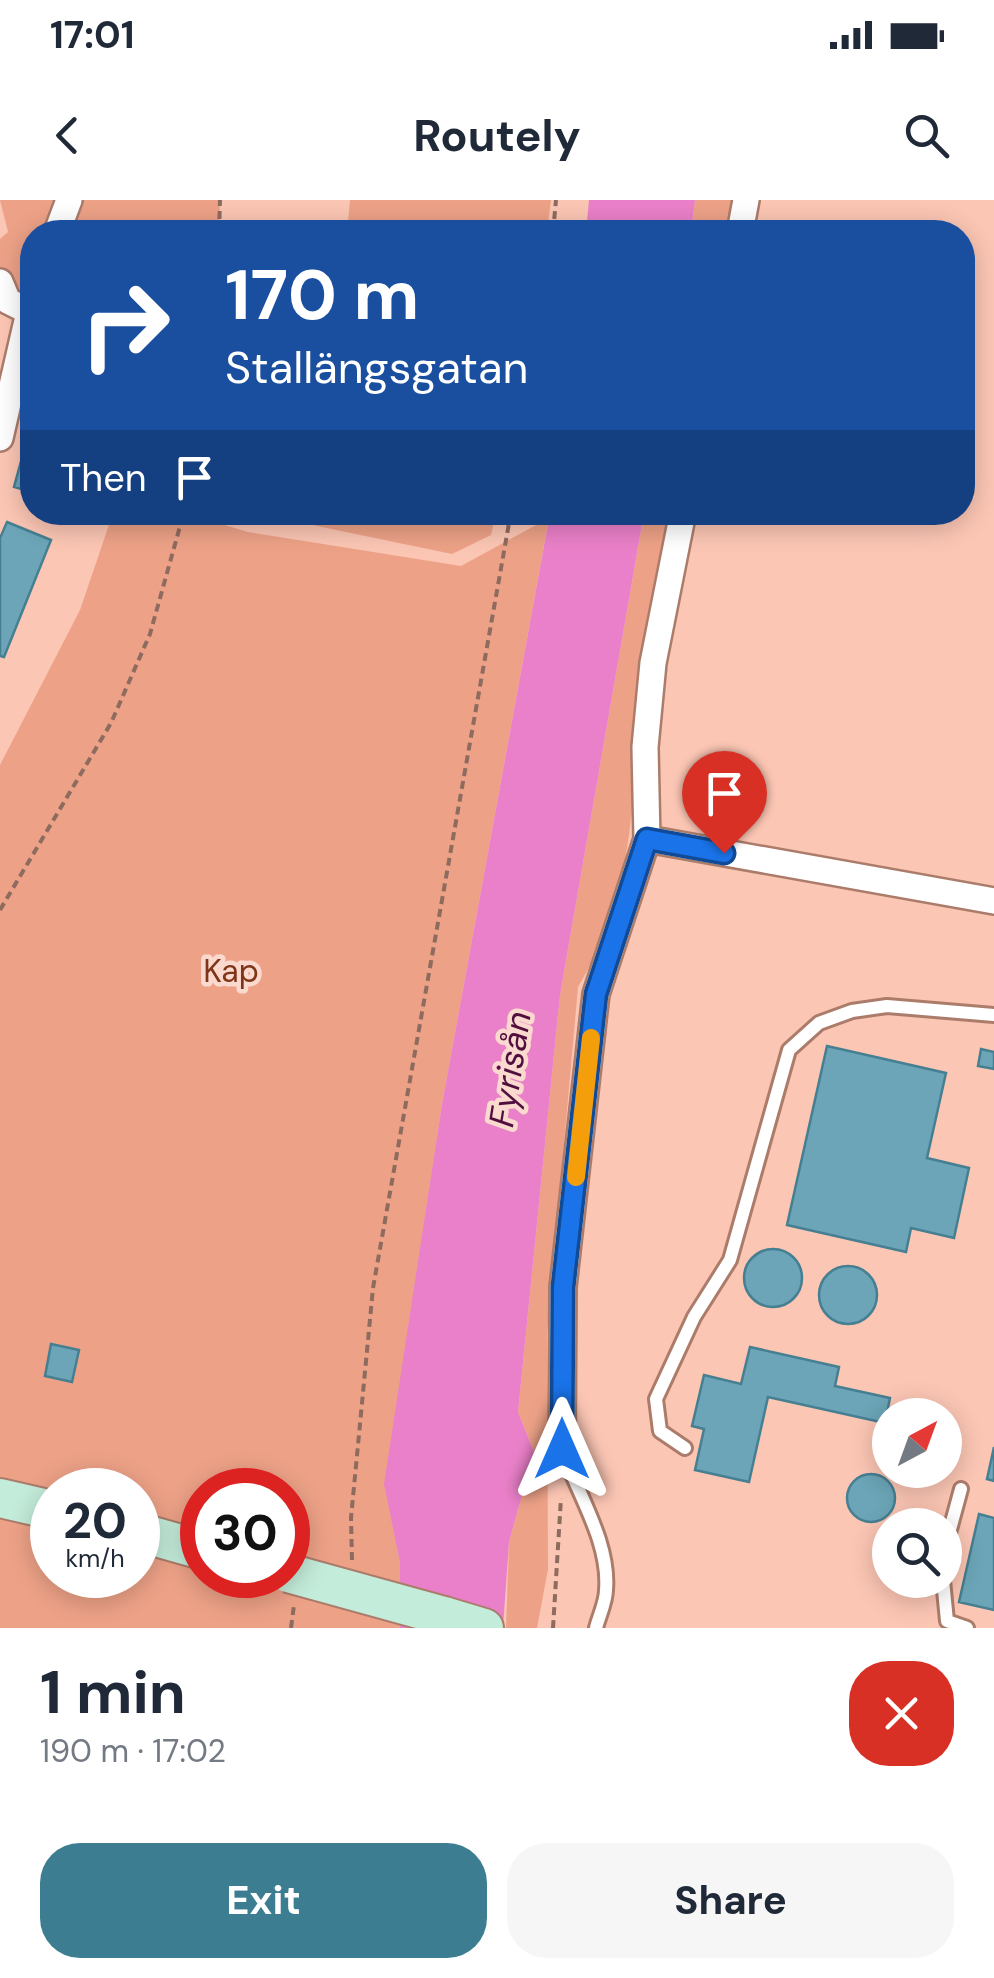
<!DOCTYPE html>
<html lang="en">
<head>
<meta charset="utf-8">
<style>
  body { margin:0; font-family:"DM Sans",sans-serif; background:#f6f6f7; color:#1f2937; height:100vh; display:flex; flex-direction:column; font-size:38px; white-space:nowrap }
  * { box-sizing:border-box; margin:0 }
  p { font-size:32px; color:#747a83 }
  .icon { flex:none; width:55px; height:55px; fill:none; stroke:currentColor; stroke-width:2; stroke-linecap:round; stroke-linejoin:round }
  .map { position:relative; height:1428px; overflow:hidden }
  .panel { display:flex; flex-direction:column; background:#fff; flex:1 }
  .panel>* { flex:none }
  .banner { position:absolute; left:20px; top:20px; width:955px; height:305px; border-radius:40px; box-shadow:0 5px 25px #0003; background:#1a4fa0; color:#fff; overflow:hidden }
  .needle { width:65px; rotate:41deg }
  .tools { position:absolute; left:872px; top:1198px; display:grid; gap:20px }
  .tools a { display:grid; place-items:center; width:90px; height:90px; border-radius:50%; background:#fff; box-shadow:0 5px 25px #0003; font-size:50px }
  .speed { position:absolute; left:30px; top:1268px; display:flex; gap:20px; font-size:50px; font-weight:700; text-align:center }
  .speed>* { display:grid; place-content:center; width:130px; height:130px; border-radius:50%; background:#fff; box-shadow:0 5px 25px #0003; line-height:1 }
  .speed small { font-size:25px; font-weight:400 }
  .speed .limit { border:15px solid #d22; background:#fff; color:#111 }
  .pin { position:absolute; display:grid; place-items:center; width:85px; height:85px; color:#fff; margin:-102px -42px; border-radius:50% 50% 50% 0; rotate:-45deg; box-shadow:0 0 10px #0007 }
  .pin .icon { rotate:45deg }
  .me { position:absolute; width:110px; margin:-55px; rotate:0deg; stroke-linejoin:round; filter:drop-shadow(0 0 8px #0008) }
  .turn { display:flex; align-items:center; gap:35px; height:210px; padding:0 40px; font-size:45px }
  .turn .icon { width:130px; height:130px; stroke-width:2.5 }
  .turn b { display:block; font-size:70px; line-height:85px }
  .then { display:flex; align-items:center; height:95px; padding:0 40px; background:#0003; gap:20px; font-size:38px }
  .round { display:grid; place-items:center; flex:none; width:105px; height:105px; border-radius:40px; background:#f6f6f7 }
  .headline { display:flex; align-items:center; justify-content:space-between; height:170px; padding:0 40px }
  h1 { font-size:60px; font-weight:700; line-height:75px }
  .action { display:flex; gap:20px; margin-top:auto; padding:20px 40px }
  .action a { flex:1; height:115px; border-radius:40px; background:#3d7d91; color:#fff; font-size:40px; font-weight:700; line-height:115px; text-align:center }
  .action a+a { background:#f6f6f7; color:#1f2937 }
  .status { display:flex; justify-content:space-between; align-items:center; height:70px; padding:0 50px; background:#fff; direction:ltr }
  .status svg { height:28px; fill:currentColor }
  header { display:flex; justify-content:space-between; align-items:center; height:130px; padding:0 40px; background:#fff; font-size:45px; font-weight:700 }
  .map>svg:first-child { display:block }
  .green { fill:#eda287; fill-rule:evenodd }
  .water { fill:#ea80c9 }
  .building { fill:#6ba5b7; stroke:#467f91; stroke-width:2.5 }
  .lines { fill:none; stroke-linecap:round; stroke-linejoin:round }
  .lane-casing { stroke:#ac7c6b; stroke-width:18 }
  .street-casing { stroke:#ac7c6b; stroke-width:30 }
  .secondary-casing { stroke:#ac7c6b; stroke-width:42 }
  .path { stroke:#8e6b5f; stroke-width:4; stroke-dasharray:8 5; stroke-linecap:butt }
  .lane { stroke:#fff; stroke-width:12 }
  .street { stroke:#fff; stroke-width:25 }
  .secondary { stroke:#c4ecda; stroke-width:38 }
  .secondary-bridge-casing { stroke:#ac7c6b; stroke-width:42; stroke-linecap:butt }
  .path-bridge { stroke:#8e6b5f; stroke-width:4; stroke-dasharray:8 5; stroke-linecap:butt }
  .secondary-bridge { stroke:#c4ecda; stroke-width:38 }
  .route-casing { stroke:#114b97; stroke-width:25 }
  .route { stroke:#1a73e8; stroke-width:18 }
  .slow { stroke:#f59e0b; stroke-width:18 }
  .labels { text-anchor:middle; dominant-baseline:central; stroke-width:9; stroke-linejoin:round; paint-order:stroke }
  .park-label { font-size:32px; fill:#803518; stroke:#fad9ce }
  .water-label { font-size:35px; font-style:italic; fill:#510f40; stroke:#fad9ce }
</style>
</head>
<body>
<div class="status"><b>17:01</b><svg viewBox="0 0 49 12"><path d="M0 12V9h3v3zM5 12V6h3v6zM10 12V3h3v9zM15 12V0h3v12zM26 1h20v11H26zM47 4h2v5h-2z"/></svg></div>
<header><svg class="icon" aria-label="back" viewBox="0 0 24 24"><path d="M15 5l-7 7 7 7"/></svg>Routely<svg class="icon" aria-label="search" viewBox="0 0 24 24"><circle cx="10" cy="10" r="6"/><path d="M15 15l6 6"/></svg></header>
<div class="map">
<svg width="994" height="1428" viewBox="0 0 994 1428">
  <rect width="100%" height="100%" fill="#fcc6b4"/>
  <path class="green" d="M0 0H220L219 32H32V99L28 111 0 82V39L8 32Z
    M350 0H551L547 32H347Z
    M695 0H739L732 32H691Z
    M295 312H496V313L491 335 452 354 293 321Z
    M113 313H184L248 332 461 366 549 318 442 904 385 1284 400 1363V1428H0V565L80 410ZM52 1290H138V1375H52ZM202 1290H288V1375H202Z
    M644 313H672C662 361 645 413 641 462 631 580 642 681 578 787L547 1135 548 1369 537 1428H506L509 1342 534 1252 518 1212 560 795Z"/>
  <path class="water" d="M589 0H695L691 32H586Z
    M550 313H644L560 795 518 1212 534 1252 509 1342 503 1428H400V1363L384 1284 442 904Z"/>
  <path class="building" d="M32 221V292L14 287Z
    M7 322 51 340 4 457 0 456V338Z
    M827 846 946 873 927 958 969 968 954 1038 911 1028 906 1052 787 1025Z
    M981 849 994 852V869L978 866Z
    M744 1078a29 29 0 1 1 58 0a29 29 0 1 1-58 0Z
    M819 1095a29 29 0 1 1 58 0a29 29 0 1 1-58 0Z
    M51 1144 79 1150 72 1182 45 1176Z
    M750 1147 839 1167 835 1186 890 1198 885 1223 768 1197 749 1282 695 1270 704 1229 692 1226 704 1175 741 1184Z
    M994 1247V1281L987 1279Z
    M847 1298a24 24 0 1 1 48 0a24 24 0 1 1-48 0Z
    M979 1314 994 1318V1410L959 1402Z"/>
  <g class="lines">
    <g class="lane-casing">
      <path id="lane" d="M685 1248 660 1231 656 1199 694 1117 730 1060 789 850 819 823 852 811 887 806 994 815
        M562 1249C577 1293 610 1342 606 1390 606 1402 599 1416 596 1428
        M945 1348 961 1289
        M943 1380 947 1421 967 1428"/>
    </g>
    <g class="street-casing">
      <path id="street" d="M57 32 69 0
        M740 32 746 0
        M0 82 8 101 28 111
        M0 238 32 99
        M647 639 994 701
        M562 1249 563 1087 596 794 647 639 645 547 653 463 683 312"/>
    </g>
    <g class="secondary-casing">
      <path id="secondary" d="M0 1298 52 1310
        M138 1332 202 1350
        M444 1416 484 1428"/>
    </g>
    <path class="path" d="M219 32 220 0
      M553 32 556 0
      M0 710 111 523 150 434 184 312
      M352 1360 351 1318 373 1088 511 312
      M291 1428 294 1405
      M553 1428 561 1298"/>
    <use href="#lane" class="lane"/>
    <use href="#street" class="street"/>
    <use href="#secondary" class="secondary"/>
    <g class="secondary-bridge-casing">
      <path id="secondary-bridge" d="M288 1373 444 1416"/>
    </g>
    <path class="path-bridge" d="M208 1375 261 1390"/>
    <use href="#secondary-bridge" class="secondary-bridge"/>
  </g>
  <g class="lines">
    <g class="route-casing">
      <path id="route" d="M562 1249 563 1087 596 794 647 639 724 653"/>
    </g>
    <use href="#route" class="route"/>
    <path class="slow" d="M576 977 591 838"/>
  </g>
  <g class="labels">
    <g class="park-label">
      <text x="231" y="771">Kap</text>
    </g>
    <g class="water-label">
      <text transform="translate(510 869) rotate(-81)">Fyrisån</text>
    </g>
  </g>
</svg>
<div class="tools">
<a><svg class="needle" viewBox="-14 -14 28 28"><path d="M0-13l5 13h-10z" fill="#e53935"/><path d="M0 13l5-13h-10z" fill="#747a83"/></svg></a>
<a><svg class="icon" aria-label="search" viewBox="0 0 24 24"><circle cx="10" cy="10" r="6"/><path d="M15 15l6 6"/></svg></a>
</div>
<div class="speed"><div>20<small>km/h</small></div><div class="limit">30</div></div>
<div class="pin" style="left:724px;top:653px;background:#d93025"><svg class="icon" aria-label="arrive" viewBox="0 0 24 24"><path d="M6 21V4h12l-3 4 3 4H6"/></svg></div>
<svg class="me" style="left:562px;top:1249px" viewBox="-20 -20 40 40"><path d="M0-17L14 15 0 8-14 15z" fill="#1a73e8" stroke="#fff" stroke-width="4"/></svg>
<div class="banner">
<div class="turn"><svg class="icon" aria-label="right" viewBox="0 0 24 24"><path d="M7 20v-9h11M14 6l5 5-5 5"/></svg><div><b>170 m</b>Stallängsgatan</div></div>
<div class="then">Then<svg class="icon" aria-label="arrive" viewBox="0 0 24 24"><path d="M6 21V4h12l-3 4 3 4H6"/></svg></div>
</div>
</div>
<section class="panel">
<div class="headline"><div><h1>1 min</h1><p>190 m · 17:02</p></div><a class="round" style="background:#d93025;color:#fff"><svg class="icon" aria-label="close" viewBox="0 0 24 24"><path d="M6 6l12 12M18 6L6 18"/></svg></a></div>
<div class="action"><a>Exit</a><a>Share</a></div>
</section>
</body>
</html>
